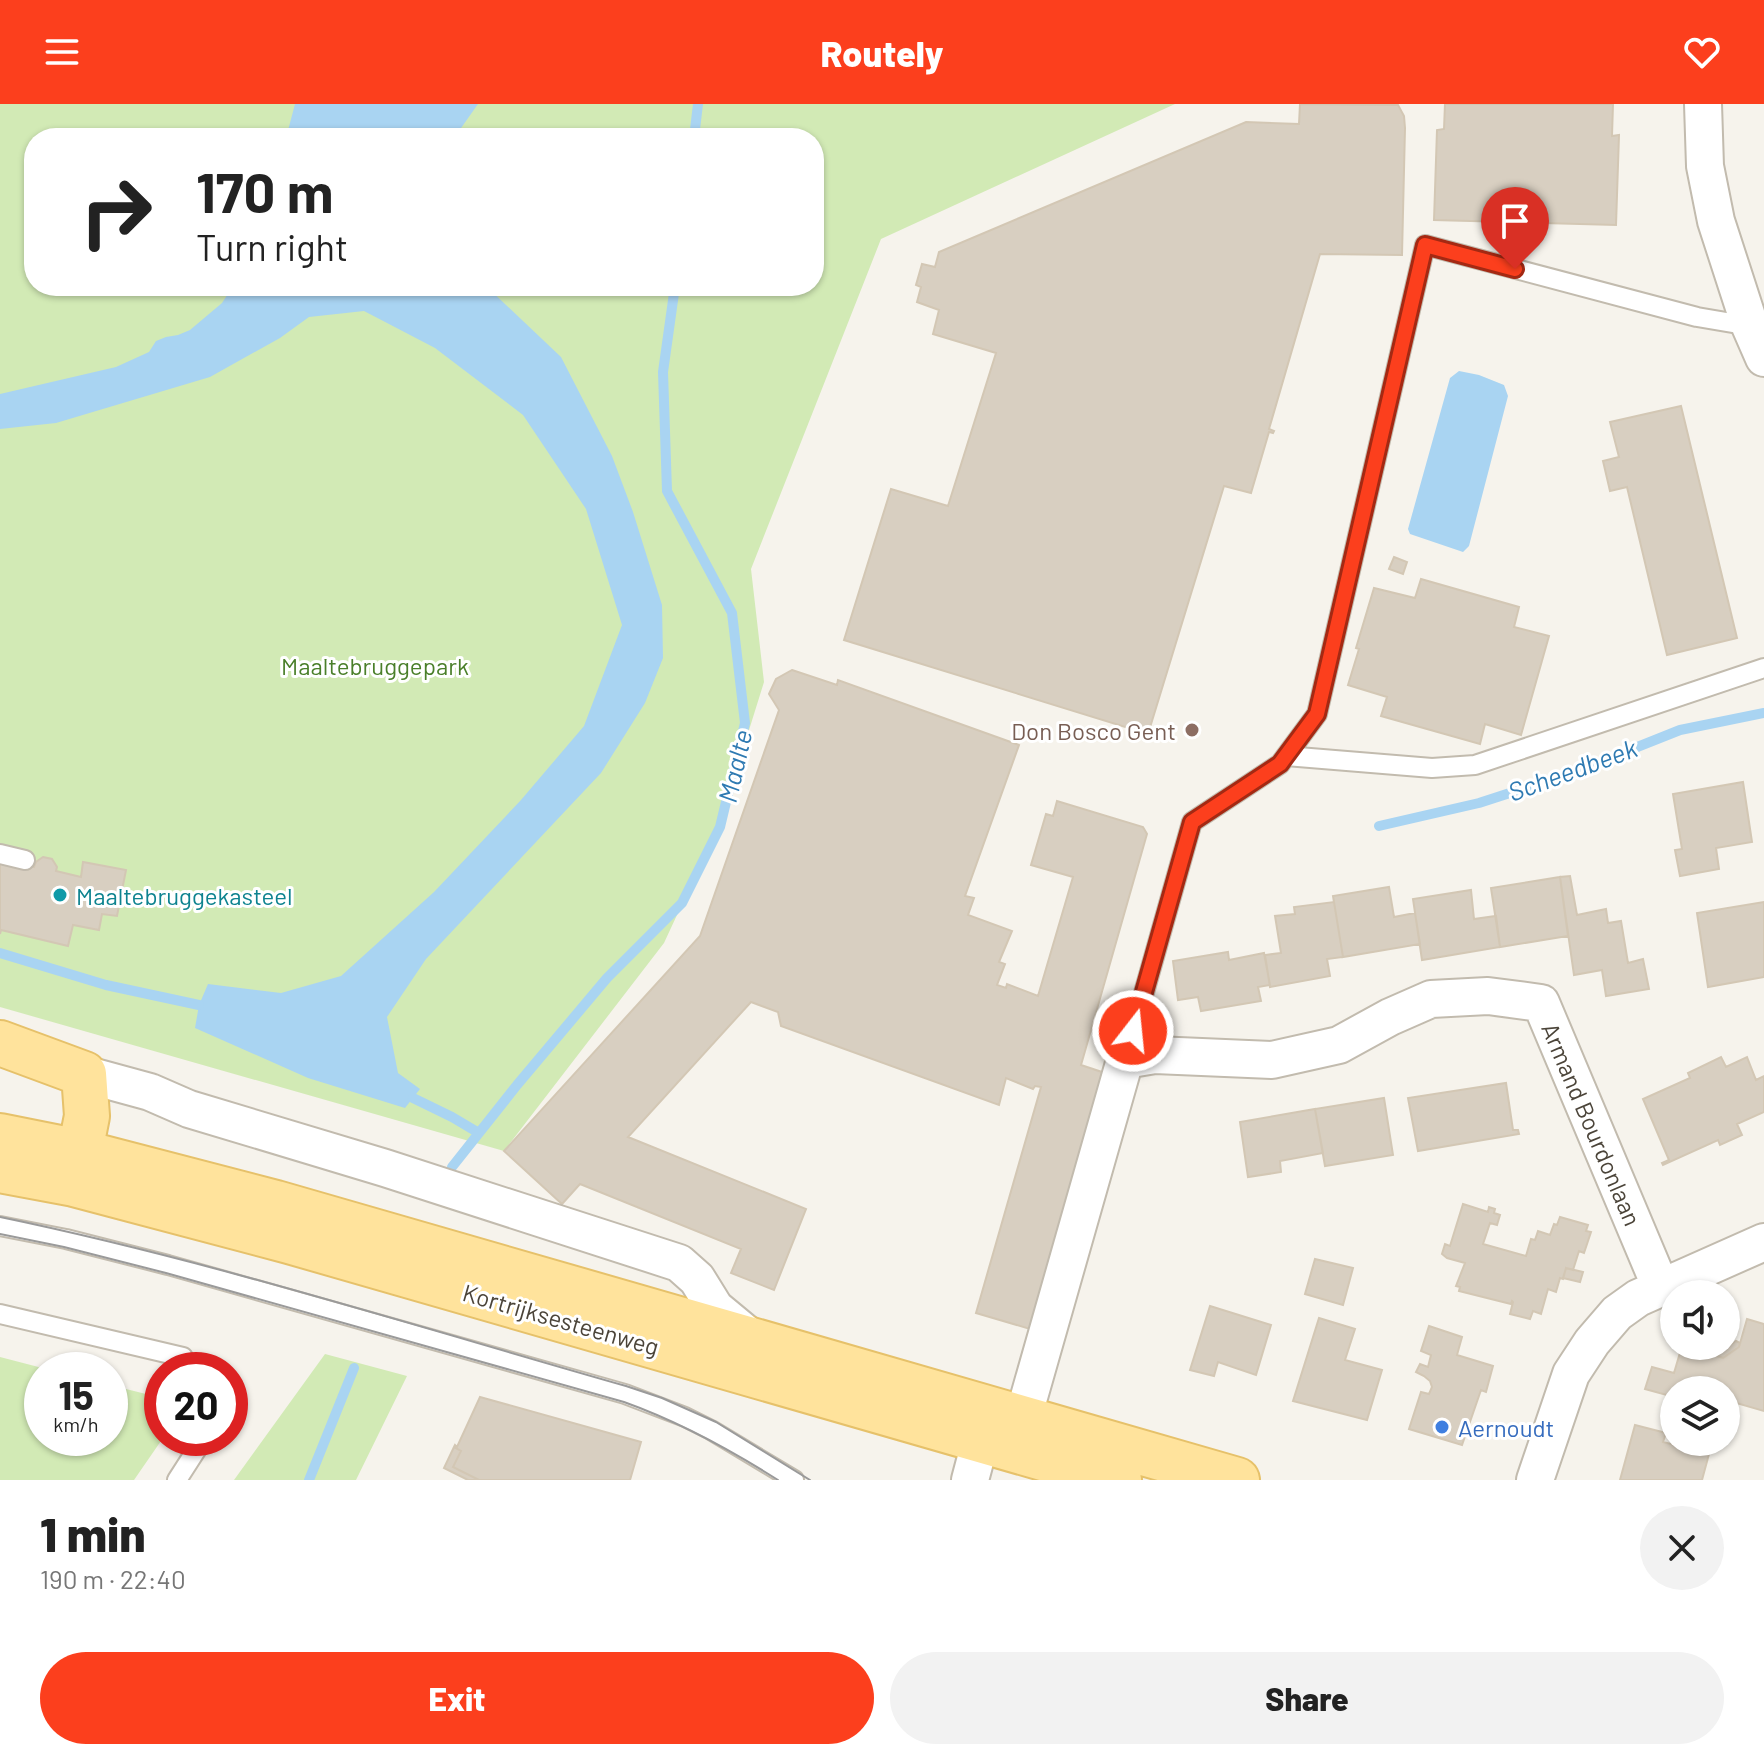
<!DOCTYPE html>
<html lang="en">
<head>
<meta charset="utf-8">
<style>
  body { margin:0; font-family:Barlow,sans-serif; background:#f2f2f2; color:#222; height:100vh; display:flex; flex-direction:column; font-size:30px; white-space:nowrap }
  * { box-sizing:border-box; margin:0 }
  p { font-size:26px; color:#767676 }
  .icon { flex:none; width:44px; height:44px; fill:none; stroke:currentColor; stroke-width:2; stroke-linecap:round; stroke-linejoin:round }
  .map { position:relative; height:1376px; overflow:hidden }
  .side { display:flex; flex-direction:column; background:#fff; flex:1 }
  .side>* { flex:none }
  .guide { position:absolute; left:24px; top:24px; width:800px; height:168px; border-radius:32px; box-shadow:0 2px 6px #0004; background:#fff; color:#222; overflow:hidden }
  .fabs { position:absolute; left:1660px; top:1176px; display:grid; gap:16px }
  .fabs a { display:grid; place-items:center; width:80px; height:80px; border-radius:50%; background:#fff; box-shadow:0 2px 6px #0004; font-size:40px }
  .speed { position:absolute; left:24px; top:1248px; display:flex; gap:16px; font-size:40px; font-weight:700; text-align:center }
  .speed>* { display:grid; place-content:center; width:104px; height:104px; border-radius:50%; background:#fff; box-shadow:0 2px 6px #0004; line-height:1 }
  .speed small { font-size:20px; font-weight:400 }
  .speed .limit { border:12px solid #d22; background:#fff; color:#111 }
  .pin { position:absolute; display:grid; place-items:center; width:68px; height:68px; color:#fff; margin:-82px -34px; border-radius:50% 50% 50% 0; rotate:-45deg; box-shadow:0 0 8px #0007 }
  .pin .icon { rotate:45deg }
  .me { position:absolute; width:88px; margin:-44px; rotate:16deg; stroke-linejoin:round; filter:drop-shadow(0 0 6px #0008) }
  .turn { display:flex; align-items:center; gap:28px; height:168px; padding:0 40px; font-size:36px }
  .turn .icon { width:104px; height:104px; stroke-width:2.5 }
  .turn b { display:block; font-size:56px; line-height:68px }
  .round { display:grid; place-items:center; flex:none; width:84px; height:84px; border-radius:42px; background:#f2f2f2 }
  .summary { display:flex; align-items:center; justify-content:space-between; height:136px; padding:0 40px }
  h1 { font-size:48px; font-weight:800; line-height:60px }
  .cta { display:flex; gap:16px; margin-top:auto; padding:16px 40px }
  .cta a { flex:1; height:92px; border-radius:48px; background:#fc3f1d; color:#fff; font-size:32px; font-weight:800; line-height:92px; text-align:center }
  .cta a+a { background:#f2f2f2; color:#222 }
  header { display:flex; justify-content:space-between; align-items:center; height:104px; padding:0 40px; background:#fc3f1d; color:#fff; font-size:36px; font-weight:800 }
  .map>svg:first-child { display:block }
  .green { fill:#d2eab5; fill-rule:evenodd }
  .water { fill:#a9d4f2 }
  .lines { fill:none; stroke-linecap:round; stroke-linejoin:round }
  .stream { stroke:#a9d4f2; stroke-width:10 }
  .building { fill:#d8cfc1; stroke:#d3c7b4; stroke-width:2 }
  .lane-casing { stroke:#c2bbae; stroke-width:22 }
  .street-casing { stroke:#c2bbae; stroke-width:40 }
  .primary-casing { stroke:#e6c16a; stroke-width:48 }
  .lane { stroke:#fff; stroke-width:18 }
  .street { stroke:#fff; stroke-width:36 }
  .primary { stroke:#ffe39c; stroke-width:44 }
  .tram { stroke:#9a9a9a; stroke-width:2 }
  .route-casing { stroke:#a42913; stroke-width:20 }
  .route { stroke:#fc3f1d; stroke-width:14 }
  .education-dot { fill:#8d6e63; stroke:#fff; stroke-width:3 }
  .culture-dot { fill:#0f9aa8; stroke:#fff; stroke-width:3 }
  .shop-dot { fill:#3f7fe0; stroke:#fff; stroke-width:3 }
  .labels { text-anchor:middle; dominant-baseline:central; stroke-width:6; stroke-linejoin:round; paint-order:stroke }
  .park-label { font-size:24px; fill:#4a7f2a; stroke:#fff }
  .education-label { font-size:24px; fill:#785e54; stroke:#fff; text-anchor:end }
  .culture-label { font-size:24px; fill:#0d838f; stroke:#fff; text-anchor:start }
  .street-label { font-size:24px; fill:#4b4439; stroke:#fff }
  .shop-label { font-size:24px; fill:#366cbe; stroke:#fff; text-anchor:start }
  .water-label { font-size:26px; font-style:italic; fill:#2e7ab2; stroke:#fff }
</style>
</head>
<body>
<header><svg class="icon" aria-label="menu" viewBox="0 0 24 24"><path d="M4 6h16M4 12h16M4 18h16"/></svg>Routely<svg class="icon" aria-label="heart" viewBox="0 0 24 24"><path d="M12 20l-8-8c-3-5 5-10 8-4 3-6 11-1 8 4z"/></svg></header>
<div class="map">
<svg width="1764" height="1376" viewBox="0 0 1764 1376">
  <rect width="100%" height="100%" fill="#f6f3ec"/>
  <path class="green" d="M0 0H1175L881 135 751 465 764 578 721 716 664 839 504 1047 0 903ZM34 34H814V182H34Z
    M325 1250 407 1272 356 1376H234Z
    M0 1253 50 1266H42V1334H110V1281L162 1294 163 1334 134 1376H0Z"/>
  <path class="water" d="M295 0H478L454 34H286Z
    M233 182H486L561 253 612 352 633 408 662 501 663 554 645 599 601 669 426 855 387 913 398 969 420 985 405 1004 308 974 195 924 199 901 208 880 281 889 341 872 434 788 521 696 584 622 622 521 586 405 523 311 435 244 364 207 309 213 280 234 210 273 56 319 0 325V290L116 263 149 248 156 237 166 233 178 231 190 226 222 199Z
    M1459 267 1479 271 1504 281 1508 292 1469 442 1463 448 1410 430 1408 425 1450 274Z"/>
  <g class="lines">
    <path class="stream" d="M694 34 698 0
      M1379 722 1479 699 1572 669 1680 626 1764 609
      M0 849 106 881 199 901
      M413 994 452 1013 479 1029
      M452 1063 517 981 607 874 682 799 720 723 745 619 732 509 667 387 663 268 675 182
      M309 1376 354 1264"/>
  </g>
  <path class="building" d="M1300 0 1398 1 1404 12 1405 24 1402 151 1320 150 1269 325 1274 327 1273 329 1269 328 1251 389 1224 382 1148 630 844 536 891 385 948 402 996 249 933 230 939 206 917 198 921 183 916 181 922 160 935 163 939 148 1246 18 1299 20Z
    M1445 0H1613L1612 32 1619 31 1616 121 1434 116 1437 26 1444 25Z
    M1681 302 1737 534 1667 551 1627 383 1610 387 1603 357 1619 353 1610 318Z
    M1394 453 1407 458 1403 470 1389 465Z
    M1421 475 1519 503 1514 523 1549 532 1521 631 1485 620 1480 640 1381 612 1387 593 1348 581 1359 545 1356 544 1374 484 1415 494Z
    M792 566 837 581 838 576 1019 641 965 792 974 794 968 811 1012 827 999 858 1005 860 997 881 1006 884 1007 880 1038 892 1073 773 1031 761 1046 710 1053 712 1057 697 1143 723 1147 730 1081 961 1111 971 1037 1227 976 1209 1041 983 1035 982 1033 985 1006 974 999 1001 781 922 778 908 751 898 628 1033 806 1105 774 1186 731 1169 741 1145 580 1080 562 1100 504 1047 700 832 779 606 769 590 776 575Z
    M1743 678 1752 738 1716 744 1719 765 1680 772 1675 746 1682 745 1673 690Z
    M43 753 52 755 57 763 56 767 81 773 83 758 126 766 117 812 102 810 99 826 73 821 68 842 1 826 0 830V754L34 763 36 758Z
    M1570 772 1577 811 1606 805 1608 819 1621 817 1628 859 1643 855 1649 885 1606 892 1602 866 1574 871 1560 773Z
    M1560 773 1568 832 1500 843 1491 784Z
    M1389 783 1394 813 1415 809 1420 840 1343 853 1333 792Z
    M1471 786 1474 815 1496 812 1500 843 1422 856 1413 795Z
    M1334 798 1343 853 1327 855 1330 872 1270 883 1265 851 1281 849 1275 812 1295 810 1294 803Z
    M1764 798V873L1708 883 1697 809Z
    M1228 848 1229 856 1264 849 1270 881 1258 883 1261 897 1201 907 1198 893 1178 896 1173 857Z
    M1721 953 1726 963 1747 953 1756 976 1764 972V1008L1737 1020 1742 1031 1720 1041 1718 1036 1663 1061 1662 1059 1669 1056 1643 995 1690 974 1688 969Z
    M1506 979 1513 1026H1518L1519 1030 1418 1047 1408 994Z
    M1384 994 1393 1051 1325 1062 1315 1005Z
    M1315 1005 1323 1049 1280 1057 1281 1068 1248 1073 1240 1018Z
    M1463 1100 1488 1108 1489 1103 1495 1105 1494 1109 1500 1111 1497 1121 1490 1119 1483 1140 1526 1152 1531 1135 1535 1136 1538 1127 1550 1131 1554 1120 1557 1121 1560 1113 1588 1121 1586 1127 1591 1128 1584 1149 1579 1147 1573 1166 1566 1164 1563 1175 1560 1174 1556 1188 1548 1185 1541 1210 1533 1207 1530 1215 1510 1210 1513 1198 1512 1197 1511 1200 1459 1187 1460 1183 1456 1182 1465 1159 1447 1154 1442 1150 1445 1140 1450 1142Z
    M1315 1155 1353 1164 1343 1201 1305 1190Z
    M1566 1164 1583 1168 1580 1178 1563 1174Z
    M1210 1202 1271 1221 1256 1271 1218 1258 1214 1272 1190 1266Z
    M1319 1214 1355 1225 1345 1256 1382 1266 1367 1316 1293 1297Z
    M1747 1215 1764 1220V1307L1726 1296V1286H1674V1293L1645 1285 1652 1263 1674 1269 1682 1242 1723 1254 1739 1243Z
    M1429 1222 1462 1233 1457 1251 1493 1262 1486 1288 1481 1286 1462 1341 1409 1325 1421 1288 1429 1290 1432 1283 1430 1277 1424 1272 1416 1268 1420 1260 1428 1263 1431 1251 1421 1247Z
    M1736 1237 1740 1239 1739 1243 1723 1254 1718 1252 1719 1248Z
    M480 1293 641 1338 630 1376H479L453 1363 461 1347 454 1343 455 1341 457 1343Z
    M1635 1321 1666 1329 1663 1338 1709 1350 1702 1376H1620Z
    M454 1343 461 1347 453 1363 479 1376H468L444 1364Z"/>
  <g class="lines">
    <g class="lane-casing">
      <path id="lane" d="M1286 652 1432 664 1475 661 1764 564
        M0 750 25 756
        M1125 956 1192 718 1280 660 1317 610 1425 141 1697 213 1750 222
        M0 1122 66 1135 168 1161 625 1290 685 1313 711 1326 794 1376
        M0 1210 183 1253 189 1266
        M177 1376 204 1334"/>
    </g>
    <g class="street-casing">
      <path id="street" d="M1703 0 1705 62 1716 117 1750 222 1764 254
        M84 970 150 988 189 1005 385 1064 679 1159 697 1175 715 1204 750 1233
        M1023 1314 1125 956 1155 951 1272 956 1339 941 1390 913 1431 895 1488 892 1541 899 1661 1184
        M970 1376 987 1312
        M1535 1376 1571 1270 1592 1238 1617 1209 1638 1194 1764 1138"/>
    </g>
    <g class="primary-casing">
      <path id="primary" d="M0 939 84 970 87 1012 74 1078
        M0 1032 80 1048 276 1099 1237 1376
        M0 1066 74 1080 289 1137 1119 1376"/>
    </g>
    <use href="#lane" class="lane"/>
    <use href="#street" class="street"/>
    <use href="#primary" class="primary"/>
    <path class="tram" d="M0 1113C212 1157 418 1223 626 1282L662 1294 716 1318 810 1376
      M0 1130 64 1143 166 1169 624 1298C680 1318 729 1345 778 1376"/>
  </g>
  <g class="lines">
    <g class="route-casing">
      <path id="route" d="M1133 927 1192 718 1280 660 1317 610 1425 141 1515 165"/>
    </g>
    <use href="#route" class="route"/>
  </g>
  <circle class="education-dot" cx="1192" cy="626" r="8"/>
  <circle class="culture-dot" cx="60" cy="791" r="8"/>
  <circle class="shop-dot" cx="1442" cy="1323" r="8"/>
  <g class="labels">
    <g class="park-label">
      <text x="375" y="561">Maaltebruggepark</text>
    </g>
    <g class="education-label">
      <text x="1176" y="626">Don Bosco Gent</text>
    </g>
    <g class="culture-label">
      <text x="76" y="791">Maaltebruggekasteel</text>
    </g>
    <g class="street-label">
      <text transform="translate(1592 1020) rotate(67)">Armand Bourdonlaan</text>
      <text transform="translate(561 1215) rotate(16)">Kortrijksesteenweg</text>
    </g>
    <g class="shop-label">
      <text x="1458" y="1323">Aernoudt</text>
    </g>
    <g class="water-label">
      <text transform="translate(734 662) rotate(-77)">Maalte</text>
      <text transform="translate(1572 665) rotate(-20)">Scheedbeek</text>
    </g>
  </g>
</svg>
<div class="fabs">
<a><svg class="icon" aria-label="sound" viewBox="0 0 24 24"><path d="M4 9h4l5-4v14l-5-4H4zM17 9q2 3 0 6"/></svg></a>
<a><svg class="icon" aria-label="layers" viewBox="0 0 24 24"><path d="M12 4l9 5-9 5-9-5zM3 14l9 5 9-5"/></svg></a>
</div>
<div class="speed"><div>15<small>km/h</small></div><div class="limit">20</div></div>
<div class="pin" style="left:1515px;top:165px;background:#d93025"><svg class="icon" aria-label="arrive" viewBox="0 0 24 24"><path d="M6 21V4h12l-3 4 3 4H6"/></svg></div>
<svg class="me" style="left:1133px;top:927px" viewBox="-20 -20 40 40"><circle r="17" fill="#fc3f1d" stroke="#fff" stroke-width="3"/><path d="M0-11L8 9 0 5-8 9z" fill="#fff"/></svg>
<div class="guide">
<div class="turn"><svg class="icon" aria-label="right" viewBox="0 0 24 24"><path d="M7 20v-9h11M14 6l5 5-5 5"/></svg><div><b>170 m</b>Turn right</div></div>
</div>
</div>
<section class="side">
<div class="summary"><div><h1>1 min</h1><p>190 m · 22:40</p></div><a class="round"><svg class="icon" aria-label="close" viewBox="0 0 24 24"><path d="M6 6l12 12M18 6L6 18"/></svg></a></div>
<div class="cta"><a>Exit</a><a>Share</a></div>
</section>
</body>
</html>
